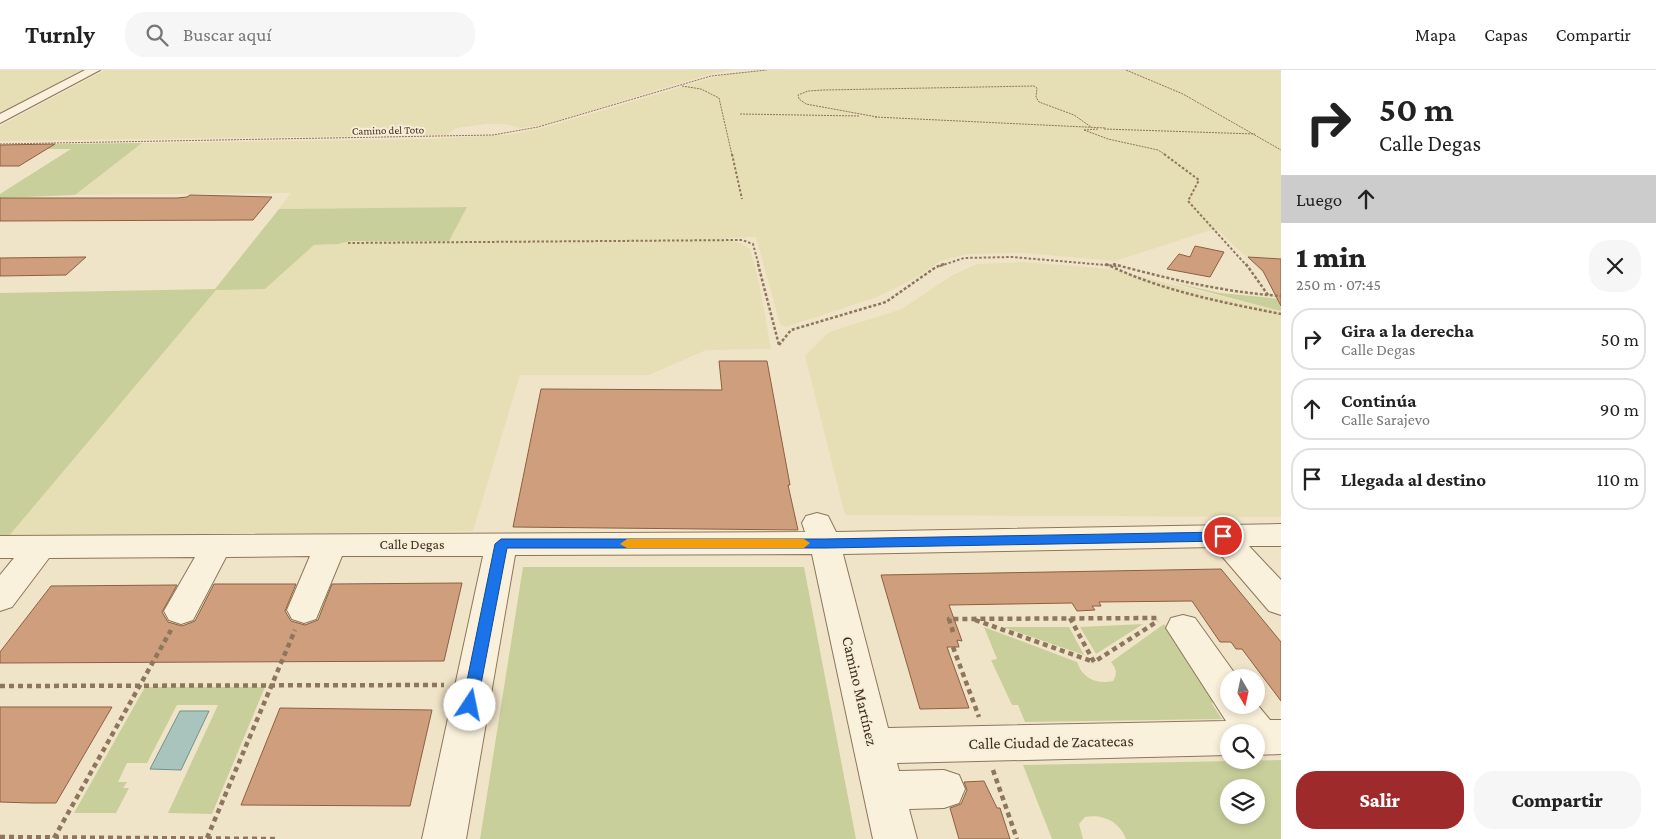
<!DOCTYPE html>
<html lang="es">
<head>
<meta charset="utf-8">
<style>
  body { margin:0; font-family:"Crimson Pro",serif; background:#f6f6f6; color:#222; height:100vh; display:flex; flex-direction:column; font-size:19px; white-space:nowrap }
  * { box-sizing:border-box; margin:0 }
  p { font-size:16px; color:#767676 }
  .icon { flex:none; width:28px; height:28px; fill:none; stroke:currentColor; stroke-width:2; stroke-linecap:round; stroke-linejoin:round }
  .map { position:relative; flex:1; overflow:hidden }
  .panel { display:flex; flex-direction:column; background:#fff; width:375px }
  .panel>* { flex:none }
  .hud { background:#fff; color:#222; overflow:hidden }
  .needle { width:32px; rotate:171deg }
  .controls { position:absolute; left:1220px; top:599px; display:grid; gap:10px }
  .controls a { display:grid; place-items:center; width:45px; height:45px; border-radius:50%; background:#fff; box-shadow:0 2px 8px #0003; font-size:25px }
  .pin { position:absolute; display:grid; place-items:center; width:42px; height:42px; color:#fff; margin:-21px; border:2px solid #fff; border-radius:50%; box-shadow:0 1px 5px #0007 }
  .me { position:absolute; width:55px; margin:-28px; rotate:11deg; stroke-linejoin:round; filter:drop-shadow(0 0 4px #0008) }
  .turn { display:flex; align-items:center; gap:18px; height:105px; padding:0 15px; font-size:22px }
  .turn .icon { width:65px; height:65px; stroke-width:2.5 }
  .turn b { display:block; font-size:35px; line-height:42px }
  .then { display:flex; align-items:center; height:48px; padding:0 15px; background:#0003; gap:10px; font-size:19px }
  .round { display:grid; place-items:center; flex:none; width:52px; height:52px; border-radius:20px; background:#f6f6f6 }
  .summary { display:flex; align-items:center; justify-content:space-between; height:85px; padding:0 15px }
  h1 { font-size:30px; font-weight:800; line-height:38px }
  .cta { display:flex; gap:10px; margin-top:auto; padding:10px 15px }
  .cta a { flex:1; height:58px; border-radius:20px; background:#9e2a2b; color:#fff; font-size:20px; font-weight:800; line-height:58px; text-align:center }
  .cta a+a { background:#f6f6f6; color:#222 }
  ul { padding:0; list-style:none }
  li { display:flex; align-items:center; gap:15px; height:62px; margin:0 10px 8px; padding:0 5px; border:2px solid #e0e0e0; border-radius:20px }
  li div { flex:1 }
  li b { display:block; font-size:19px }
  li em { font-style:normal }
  header { display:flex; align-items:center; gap:30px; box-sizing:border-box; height:70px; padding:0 25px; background:#fff; border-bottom:1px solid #e0e0e0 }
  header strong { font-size:24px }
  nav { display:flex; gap:28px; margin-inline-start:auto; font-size:18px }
  .search { width:350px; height:45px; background:#f6f6f6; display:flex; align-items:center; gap:12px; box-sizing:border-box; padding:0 18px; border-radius:20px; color:#767676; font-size:19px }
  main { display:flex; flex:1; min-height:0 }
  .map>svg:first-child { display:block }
  .farmland { fill:#e6deb5 }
  .green { fill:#c9cf9b; fill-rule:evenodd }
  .water { fill:#a9c4bc; stroke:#6f938a }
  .building { fill:#cf9f7d; stroke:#8d5f41 }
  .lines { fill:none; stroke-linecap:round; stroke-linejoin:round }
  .minor-casing { stroke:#8d765c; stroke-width:2 }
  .path-far3 { stroke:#8d765c; stroke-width:1; stroke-dasharray:2 1; stroke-linecap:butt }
  .path-far2 { stroke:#8d765c; stroke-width:2; stroke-dasharray:2.5 2; stroke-linecap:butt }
  .path-far1 { stroke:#8d765c; stroke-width:2.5; stroke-dasharray:3 2; stroke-linecap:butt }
  .path { stroke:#8d765c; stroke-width:4.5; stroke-dasharray:5 4; stroke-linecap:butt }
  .minor { fill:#faf1dc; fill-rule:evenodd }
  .route { fill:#1a73e8; stroke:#114b97 }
  .slow { fill:#f59e0b }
  .labels { text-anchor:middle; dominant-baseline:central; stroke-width:4; stroke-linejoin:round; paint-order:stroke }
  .far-street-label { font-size:11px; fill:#3d2e20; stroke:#f7eed8 }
  .street-label { font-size:14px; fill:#3d2e20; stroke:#f7eed8 }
  .near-street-label { font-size:16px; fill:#3d2e20; stroke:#f7eed8 }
</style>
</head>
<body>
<header>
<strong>Turnly</strong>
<div class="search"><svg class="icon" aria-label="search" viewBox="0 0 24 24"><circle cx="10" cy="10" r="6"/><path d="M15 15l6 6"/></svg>Buscar aquí</div>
<nav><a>Mapa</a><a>Capas</a><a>Compartir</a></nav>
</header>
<main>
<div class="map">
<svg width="1281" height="769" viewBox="0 0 1281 769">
  <rect width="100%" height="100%" fill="#f0e4c8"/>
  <path class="farmland" d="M0 0H87L0 45Z
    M105 0H733L707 5 542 55 520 58 506 54H487L456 58 447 65 0 71V56Z
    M784 0H1281V217L1265 205 1219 161 1211 160 1115 191 1023 183 968 184 940 191 916 208 877 227 786 257 780 254 756 167 728 168V170L741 173 750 179 759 212 771 279 706 280 649 305H520L473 461 8 467 216 219H265L314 175 338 174 467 137 279 139 291 123 75 125 142 73 434 69 514 64 550 56 715 7 732 3Z
    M1023 192 1110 199 1281 241V447L845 445 805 286 829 262 902 239 951 206 977 194Z"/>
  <path class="green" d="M142 73 75 125 0 128V124L71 79H47L55 74Z
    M467 137 449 171H350L338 174 314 175 265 219 216 220 8 467 0 465V223L215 219 279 139Z
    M1166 211 1220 223 1281 229V241Z
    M523 497H804L856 769H480Z
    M1143 554 1096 584 1080 557Z
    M1164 554 1214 628 1212 634 1222 649 1025 652 1018 635H1012L991 590 997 589 984 557 1077 592C1082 608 1097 615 1113 611 1118 603 1116 599 1111 592Z
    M1004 557H1069L1084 585 1003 557Z
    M145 617H265L212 744 168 743 218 635H177L147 693H127L118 712H127L123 718H129L116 743H74Z
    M1281 690V769H1126C1119 751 1103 744 1085 747L1079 754 1083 769H1052L1023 695ZM1229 718H1256V745H1229Z"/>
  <path class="water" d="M180 641H209L181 700 150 699Z"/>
  <path class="building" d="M55 74 19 96H0V75Z
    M190 125 272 127 253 150 0 151V128H177L187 127Z
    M1195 176 1224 182 1210 207 1167 199 1179 184 1190 187Z
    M86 187 66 205 0 206V188Z
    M1248 187 1281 189V236L1263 201Z
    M719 291H767L790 415H788L798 460 513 457 541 319 722 320Z
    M1221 499 1281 572V631L1242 579H1236L1231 572H1220L1192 531 1099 532 1101 536H1092L1095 540 1077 541 1072 533 949 535 962 571 957 570 959 577H947L969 638 920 639 881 505Z
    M462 513 444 591 0 593V582L51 516 177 515 162 542 168 552 182 556 195 551 214 514H296L285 541 291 551 305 555 318 550 332 514Z
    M0 637H112L56 733H31L0 732Z
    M280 638 432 640 410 736 241 735Z
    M984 711 997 738H1000L1010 769H959L950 738 961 734 967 720 964 712Z"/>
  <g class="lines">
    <g class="minor-casing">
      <path id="minor" d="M85 0H100L0 53V44Z
        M817 443 828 446 836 462 1281 454V476H1249L1281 510V545L1269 541 1214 477 843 484 888 658 1226 651 1166 558 1171 548 1183 545 1195 548 1238 608H1229V635H1256V633L1270 650H1281V684L1256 685V662H1229V685L897 693 899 701 944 700 959 705 965 719 959 733 944 738 909 739 917 769H873L812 484 515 485 466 769H422L483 486H342L316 549 304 553 292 549 287 540 310 486 226 487 193 550 181 554 169 550 164 541 195 487 49 488 12 537 0 541V505L14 488H0V466L805 462 802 453 806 446Z"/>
    </g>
    <path class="path-far3" d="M1126 0 1183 24 1281 80
      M682 16 701 19 719 28 732 85
      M740 44 859 46
      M875 47 1106 58
      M877 47 806 34 799 29 798 25 808 21 824 20 1034 16 1037 18 1036 27 1039 32 1074 45 1091 57
      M1104 59 1255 64
      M1084 60 1108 69 1158 80 1166 85
      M1084 60 1098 59
      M0 74 493 65 538 57 711 6 767 0"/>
    <path class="path-far2" d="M732 84 742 129
      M1164 84 1199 110 1188 131 1247 196
      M348 173 742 170 753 174 759 196
      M1105 194 1108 196
      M940 196 964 188 1012 187 1117 196"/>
    <path class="path-far1" d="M758 194 779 275
      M1106 194C1162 221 1221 232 1281 244
      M1113 194C1169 209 1223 222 1281 226
      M1246 194 1268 225
      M779 275 791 260 886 232 936 197 944 194"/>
    <path class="path" d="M1070 548 1094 592 1158 551
      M975 550 1094 592
      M953 562 949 549 1160 548
      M953 577 979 647
      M0 616 444 615
      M993 700 1017 769
      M0 767 278 769
      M54 768 171 560
      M207 768 295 560"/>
    <use href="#minor" class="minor"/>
  </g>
  <path class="route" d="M1223 462 1230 466 1223 471 825 478H507L477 635 475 640 470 642 464 640 462 635 495 474 501 469H825Z"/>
  <path class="slow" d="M627 469H804L810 473 804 478H627L620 474Z"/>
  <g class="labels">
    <g class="far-street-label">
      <text transform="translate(388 60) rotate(-1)">Camino del Toto</text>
    </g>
    <g class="street-label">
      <text x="412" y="474">Calle Degas</text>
    </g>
    <g class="near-street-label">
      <text transform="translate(860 621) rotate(77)">Camino Martínez</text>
      <text transform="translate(1051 672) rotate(-1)">Calle Ciudad de Zacatecas</text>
    </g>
  </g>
</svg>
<div class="controls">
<a><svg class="needle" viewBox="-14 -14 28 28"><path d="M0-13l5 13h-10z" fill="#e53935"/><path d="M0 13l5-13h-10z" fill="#767676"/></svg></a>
<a><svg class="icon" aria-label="search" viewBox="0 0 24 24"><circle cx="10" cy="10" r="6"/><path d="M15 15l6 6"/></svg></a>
<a><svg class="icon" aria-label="layers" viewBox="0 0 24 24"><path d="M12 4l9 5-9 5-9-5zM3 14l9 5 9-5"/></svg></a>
</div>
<div class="pin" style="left:1223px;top:466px;background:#d93025"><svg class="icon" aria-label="arrive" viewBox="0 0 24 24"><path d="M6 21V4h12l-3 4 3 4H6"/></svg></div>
<svg class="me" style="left:470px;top:635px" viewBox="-20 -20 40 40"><circle r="19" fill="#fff"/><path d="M0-13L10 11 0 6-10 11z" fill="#1a73e8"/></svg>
</div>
<section class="panel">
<div class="hud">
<div class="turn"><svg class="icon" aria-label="right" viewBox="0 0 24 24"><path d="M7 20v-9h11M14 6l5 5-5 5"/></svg><div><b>50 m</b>Calle Degas</div></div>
<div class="then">Luego<svg class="icon" aria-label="ahead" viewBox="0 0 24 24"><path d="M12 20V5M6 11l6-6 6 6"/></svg></div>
</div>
<div class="summary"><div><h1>1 min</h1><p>250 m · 07:45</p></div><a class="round"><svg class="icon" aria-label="close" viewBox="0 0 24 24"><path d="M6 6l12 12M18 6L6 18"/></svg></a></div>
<ul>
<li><svg class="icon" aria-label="right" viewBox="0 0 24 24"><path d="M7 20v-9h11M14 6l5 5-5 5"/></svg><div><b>Gira a la derecha</b><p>Calle Degas</p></div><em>50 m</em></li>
<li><svg class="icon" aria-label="ahead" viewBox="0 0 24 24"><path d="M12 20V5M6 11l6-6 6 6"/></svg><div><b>Continúa</b><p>Calle Sarajevo</p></div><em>90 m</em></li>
<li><svg class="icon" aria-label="arrive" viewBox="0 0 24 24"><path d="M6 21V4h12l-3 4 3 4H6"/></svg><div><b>Llegada al destino</b></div><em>110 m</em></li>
</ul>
<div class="cta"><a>Salir</a><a>Compartir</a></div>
</section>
</main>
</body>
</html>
